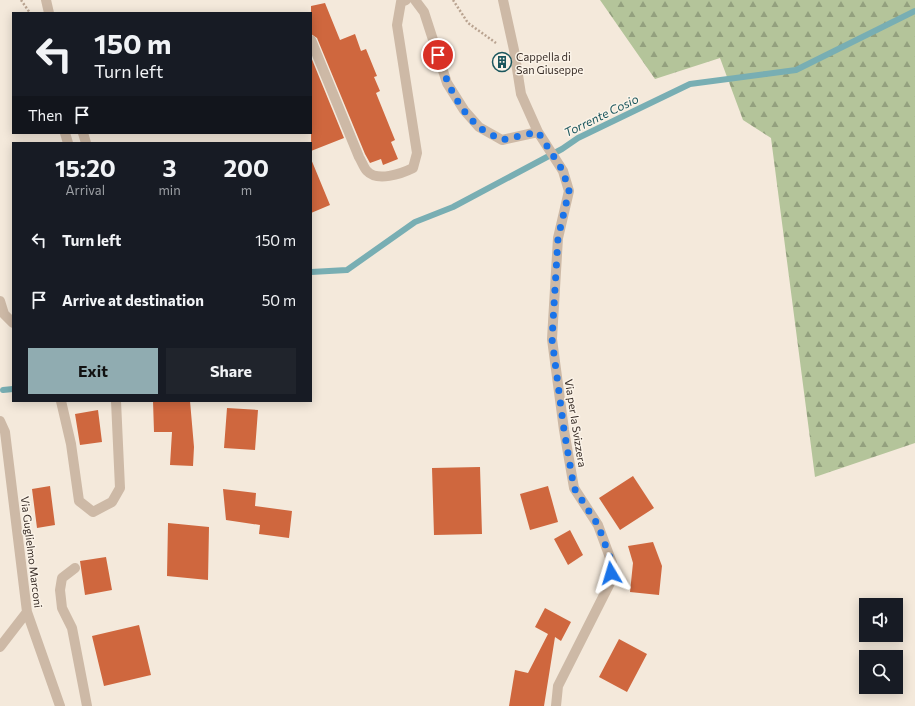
<!DOCTYPE html>
<html lang="en">
<head>
<meta charset="utf-8">
<style>
  body { margin:0; font-family:Commissioner,sans-serif; background:#20242c; color:#f1f3f6; height:100vh; display:flex; flex-direction:column; font-size:15px; white-space:nowrap }
  * { box-sizing:border-box; margin:0 }
  p { font-size:13px; color:#9ea1a6 }
  .icon { flex:none; width:22px; height:22px; fill:none; stroke:currentColor; stroke-width:2; stroke-linecap:round; stroke-linejoin:round }
  .map { position:relative; flex:1; overflow:hidden }
  .sheet { position:absolute; left:12px; top:142px; width:300px; height:260px; display:flex; flex-direction:column; background:#171b24; border-radius:0px; box-shadow:0 2px 10px #0003 }
  .sheet>* { flex:none }
  .top-card { position:absolute; left:12px; top:12px; width:300px; height:122px; border-radius:0px; box-shadow:0 2px 10px #0003; background:#171b24; color:#f1f3f6; overflow:hidden }
  .tools { position:absolute; left:859px; top:598px; display:grid; gap:8px }
  .tools a { display:grid; place-items:center; width:44px; height:44px; border-radius:0px; background:#171b24; box-shadow:0 2px 10px #0003; font-size:20px }
  .pin { position:absolute; display:grid; place-items:center; width:34px; height:34px; color:#fff; margin:-17px; border:2px solid #fff; border-radius:50%; box-shadow:0 1px 4px #0007 }
  .me { position:absolute; width:44px; margin:-22px; rotate:353deg; stroke-linejoin:round; filter:drop-shadow(0 0 3px #0008) }
  .turn { display:flex; align-items:center; gap:14px; height:84px; padding:0 16px; font-size:18px }
  .turn .icon { width:52px; height:52px; stroke-width:2.5 }
  .turn b { display:block; font-size:28px; line-height:34px }
  .then { display:flex; align-items:center; height:38px; padding:0 16px; background:#0003; gap:8px; font-size:15px }
  .eta { display:flex; justify-content:space-evenly; align-items:center; height:68px; text-align:center }
  .eta b { font-size:24px; font-weight:700; line-height:28px }
  .action { display:flex; gap:8px; margin-top:auto; padding:8px 16px }
  .action a { flex:1; height:46px; border-radius:0px; background:#90acb1; color:#111; font-size:16px; font-weight:700; line-height:46px; text-align:center }
  .action a+a { background:#20242c; color:#f1f3f6 }
  ul { padding:0; list-style:none }
  li { display:flex; align-items:center; gap:12px; height:60px; padding:0 16px }
  li div { flex:1 }
  li b { display:block; font-size:15px }
  li em { font-style:normal }
  .map>svg:first-child { display:block }
  .forest { fill:url(#forest-firs) }
  .lines { fill:none; stroke-linecap:round; stroke-linejoin:round }
  .stream { stroke:#78aeb3; stroke-width:6 }
  .building { fill:#cf673e }
  .path { stroke:#b9a390; stroke-width:2.5; stroke-dasharray:2 2; stroke-linecap:butt }
  .minor { stroke:#cdb9a6; stroke-width:10 }
  .route { stroke:#1a73e8; stroke-width:7; stroke-dasharray:0 12.6 }
  .labels { text-anchor:middle; dominant-baseline:central; stroke-width:3; stroke-linejoin:round; paint-order:stroke }
  .poi-label { font-size:11px; fill:#382d27; stroke:#fbf3e8; text-anchor:start }
  .street-label { font-size:11px; fill:#382d27; stroke:#fbf3e8 }
  .water-label { font-size:12px; font-style:italic; fill:#1a565d; stroke:#fbf3e8 }
</style>
</head>
<body>
<div class="map">
<svg width="915" height="706" viewBox="0 0 915 706">
  <defs>
    <pattern id="forest-firs" width="22" height="20" patternUnits="userSpaceOnUse"><rect width="22" height="20" fill="#b4c49a"/><path d="M5 1l3.5 6h-7zM16 11l3.5 6h-7z" fill="#93a07e"/></pattern>
  </defs>
  <rect width="100%" height="100%" fill="#f4e9db"/>
  <path class="forest" d="M600 0H915V443L815 477 771 138 743 120 720 58 655 79Z"/>
  <g class="lines">
    <path class="stream" d="M311 272 347 270 415 222 453 207 562 149 578 138 690 84 796 70 915 11
      M3 390 13 389"/>
  </g>
  <path class="building" d="M325 3 340 40 355 34 361 51 366 49 377 76 374 77 380 91 376 93 395 140 391 142 398 159 383 165 381 159 370 163 365 154 317 38 311 34V6Z
    M311 57 344 138 311 151Z
    M311 159 330 205 311 213Z
    M153 401H190L194 447 193 466 170 465 172 432H154Z
    M227 408 258 410 255 450 224 448Z
    M98 410 102 442 80 445 75 414Z
    M480 467 482 534 434 535 432 468Z
    M633 476 654 508 620 530 599 498Z
    M50 486 55 525 37 528 32 489Z
    M548 486 558 522 530 530 520 494Z
    M223 489 256 493 255 506 292 511 289 538 259 534 260 525 226 520Z
    M168 523 209 527 208 580 167 576Z
    M570 530 583 555 568 565 554 539Z
    M653 542 662 566 659 595 630 592 633 563 628 546Z
    M106 557 112 590 85 595 80 561Z
    M545 608 571 622 561 641 555 637 544 706H509L515 670 528 673 548 634 535 627Z
    M139 625 151 675 104 686 92 636Z
    M619 639 647 654 627 692 599 677Z"/>
  <g class="lines">
    <path class="path" d="M21 0 30 13
      M453 0 468 23 496 43"/>
    <path class="minor" d="M46 0 49 13
      M415 0 424 12 447 83 464 110 479 127 502 140 538 132
      M503 0 514 50 521 94 538 132 563 171 569 191 558 238 552 339 564 430 574 488 598 525 612 563 610 583 558 686 556 706
      M311 40 359 157C362 162 364 168 367 171 377 182 401 174 413 168L417 153 397 25 401 2 406 0
      M65 133 68 143
      M83 133 86 143
      M0 301 4 314 13 323
      M61 401 71 444 79 501 93 512 112 502 120 488 116 401
      M0 421 5 432 27 612 60 706
      M75 568 62 578 60 590 62 608 72 628 87 706
      M0 647 27 612"/>
  </g>
  <g class="lines">
    <path class="route" d="M438 55C446 81 457 107 478 126 484 132 495 136 502 140L538 132 563 171 569 191 558 238 552 339 564 430 574 488 598 525 612 563 611 573"/>
  </g>
  <defs>
    <g id="building-ring" transform="scale(1)"><circle r="9.5" fill="#fbf3e8" stroke="#1a565d" stroke-width="1.5"/><path d="M-4-6H4V6H1V3H-1V6H-4ZM-2.5-4.3h1.7v1.8h-1.7ZM.8-4.3h1.7v1.8H.8ZM-2.5-1h1.7V.8h-1.7ZM.8-1h1.7V.8H.8Z" fill="#1a565d"/></g>
  </defs>
  <g fill-rule="evenodd">
    <use href="#building-ring" x="502" y="62"/>
  </g>
  <g class="labels">
    <g class="poi-label">
      <text x="516" y="56">Cappella di<tspan x="516" dy="13">San Giuseppe</tspan></text>
    </g>
    <g class="street-label">
      <text transform="translate(576 423) rotate(81)">Via per la Svizzera</text>
      <text transform="translate(32 552) rotate(83)">Via Guglielmo Marconi</text>
    </g>
    <g class="water-label">
      <text transform="translate(601 115) rotate(-26)">Torrente Cosio</text>
    </g>
  </g>
</svg>
<div class="tools">
<a><svg class="icon" aria-label="sound" viewBox="0 0 24 24"><path d="M4 9h4l5-4v14l-5-4H4zM17 9q2 3 0 6"/></svg></a>
<a><svg class="icon" aria-label="search" viewBox="0 0 24 24"><circle cx="10" cy="10" r="6"/><path d="M15 15l6 6"/></svg></a>
</div>
<div class="pin" style="left:438px;top:55px;background:#d93025"><svg class="icon" aria-label="arrive" viewBox="0 0 24 24"><path d="M6 21V4h12l-3 4 3 4H6"/></svg></div>
<svg class="me" style="left:611px;top:573px" viewBox="-20 -20 40 40"><path d="M0-17L14 15 0 8-14 15z" fill="#1a73e8" stroke="#fff" stroke-width="4"/></svg>
<div class="top-card">
<div class="turn"><svg class="icon" aria-label="left" viewBox="0 0 24 24"><path d="M17 20v-9H6M10 6l-5 5 5 5"/></svg><div><b>150 m</b>Turn left</div></div>
<div class="then">Then<svg class="icon" aria-label="arrive" viewBox="0 0 24 24"><path d="M6 21V4h12l-3 4 3 4H6"/></svg></div>
</div>
<section class="sheet">
<div class="eta">
<div><b>15:20</b><p>Arrival</p></div>
<div><b>3</b><p>min</p></div>
<div><b>200</b><p>m</p></div>
</div>
<ul>
<li><svg class="icon" aria-label="left" viewBox="0 0 24 24"><path d="M17 20v-9H6M10 6l-5 5 5 5"/></svg><div><b>Turn left</b></div><em>150 m</em></li>
<li><svg class="icon" aria-label="arrive" viewBox="0 0 24 24"><path d="M6 21V4h12l-3 4 3 4H6"/></svg><div><b>Arrive at destination</b></div><em>50 m</em></li>
</ul>
<div class="action"><a>Exit</a><a>Share</a></div>
</section>
</div>
</body>
</html>
